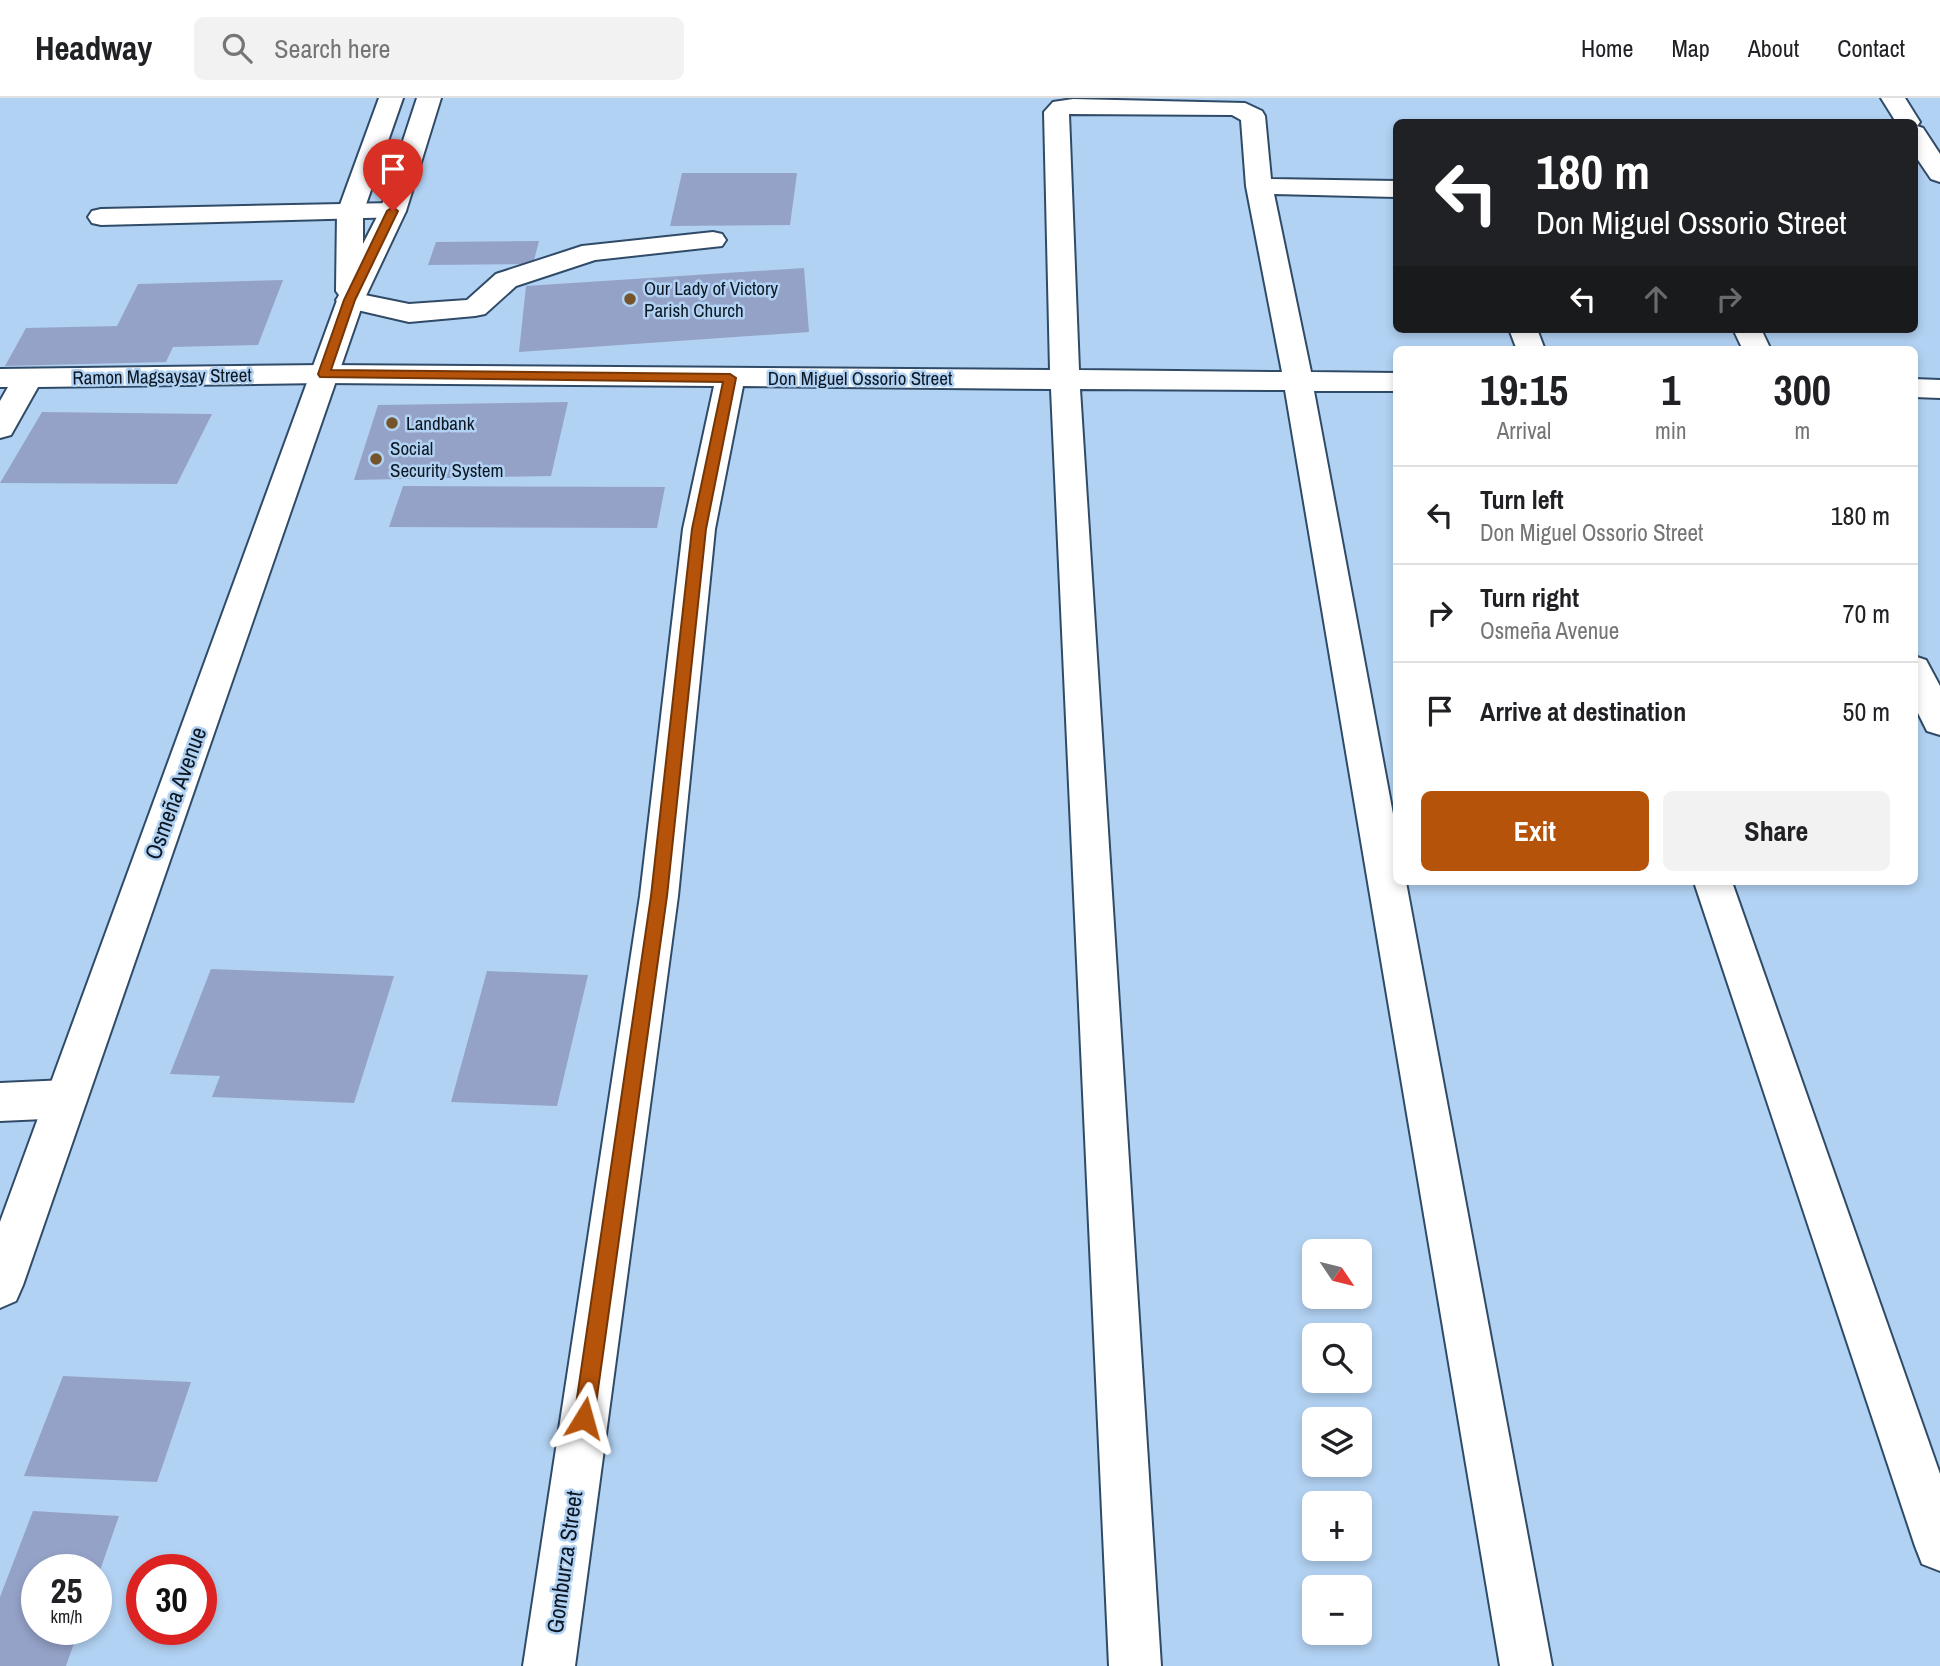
<!DOCTYPE html>
<html lang="en">
<head>
<meta charset="utf-8">
<style>
  body { margin:0; font-family:"Archivo Narrow",sans-serif; background:#f2f2f2; color:#202124; height:100vh; display:flex; flex-direction:column; font-size:26px; white-space:nowrap }
  * { box-sizing:border-box; margin:0 }
  p { font-size:23px; color:#757577 }
  .icon { flex:none; width:38px; height:38px; fill:none; stroke:currentColor; stroke-width:2; stroke-linecap:round; stroke-linejoin:round }
  .map { position:relative; flex:1; overflow:hidden }
  .panel { position:absolute; left:1393px; top:248px; width:525px; height:539px; display:flex; flex-direction:column; background:#fff; border-radius:10px; box-shadow:0 4px 10px #0003 }
  .panel>* { flex:none }
  .guide { position:absolute; left:1393px; top:21px; width:525px; height:214px; border-radius:10px; box-shadow:0 4px 10px #0003; background:#202124; color:#fff; overflow:hidden }
  .needle { width:46px; rotate:125deg }
  .controls { position:absolute; left:1302px; top:1141px; display:grid; gap:14px }
  .controls a { display:grid; place-items:center; width:70px; height:70px; border-radius:10px; background:#fff; box-shadow:0 4px 10px #0003; font-size:35px }
  .speed { position:absolute; left:21px; top:1456px; display:flex; gap:14px; font-size:35px; font-weight:700; text-align:center }
  .speed>* { display:grid; place-content:center; width:91px; height:91px; border-radius:50%; background:#fff; box-shadow:0 4px 10px #0003; line-height:1 }
  .speed small { font-size:18px; font-weight:400 }
  .speed .limit { border:10px solid #d22; background:#fff; color:#111 }
  .pin { position:absolute; display:grid; place-items:center; width:60px; height:60px; color:#fff; margin:-72px -30px; border-radius:50% 50% 50% 0; rotate:-45deg; box-shadow:0 0 7px #0007 }
  .pin .icon { rotate:45deg }
  .me { position:absolute; width:77px; margin:-38px; rotate:8deg; stroke-linejoin:round; filter:drop-shadow(0 0 5px #0008) }
  .turn { display:flex; align-items:center; gap:24px; height:147px; padding:0 28px; font-size:32px }
  .turn .icon { width:91px; height:91px; stroke-width:2.5 }
  .turn b { display:block; font-size:49px; line-height:60px }
  .lanes { display:flex; align-items:center; height:66px; padding:0 28px; background:#0003; justify-content:center; gap:35px; direction:ltr }
  .lanes .off { opacity:.35 }
  .eta { display:flex; justify-content:space-evenly; align-items:center; height:119px; text-align:center }
  .eta b { font-size:42px; font-weight:800; line-height:49px }
  .button { display:flex; gap:14px; margin-top:auto; padding:14px 28px }
  .button a { flex:1; height:80px; border-radius:10px; background:#b45309; color:#fff; font-size:28px; font-weight:800; line-height:80px; text-align:center }
  .button a+a { background:#f2f2f2; color:#202124 }
  ul { padding:0; list-style:none }
  li { display:flex; align-items:center; gap:21px; height:98px; padding:0 28px; border-top:2px solid #e0e0e0 }
  li div { flex:1 }
  li b { display:block; font-size:26px }
  li em { font-style:normal }
  header { display:flex; align-items:center; gap:42px; box-sizing:border-box; height:98px; padding:0 35px; background:#fff; border-bottom:2px solid #e0e0e0 }
  header strong { font-size:33px }
  nav { display:flex; gap:38px; margin-inline-start:auto; font-size:24px }
  .search { width:490px; height:63px; background:#f2f2f2; display:flex; align-items:center; gap:18px; box-sizing:border-box; padding:0 24px; border-radius:10px; color:#757577; font-size:26px }
  .map>svg:first-child { display:block }
  .building { fill:#95a2c8 }
  .lines { fill:none; stroke-linecap:round; stroke-linejoin:round }
  .minor-casing { stroke:#304b67; stroke-width:4 }
  .major-casing { stroke:#304b67; stroke-width:4 }
  .minor { fill:#fff; fill-rule:evenodd }
  .major { fill:#fff; fill-rule:evenodd }
  .route { fill:#b45309; stroke:#753606; stroke-width:2 }
  .poi-dot { fill:#75542b; stroke:#b2d2f3; stroke-width:2.5 }
  .labels { text-anchor:middle; dominant-baseline:central; stroke-width:5; stroke-linejoin:round; paint-order:stroke }
  .far-poi-label { font-size:19px; fill:#0d1824; stroke:#b2d2f3; text-anchor:start }
  .far-street-label { font-size:19px; fill:#0d1824; stroke:#b2d2f3 }
  .street-label { font-size:23px; fill:#0d1824; stroke:#b2d2f3 }
</style>
</head>
<body>
<header>
<strong>Headway</strong>
<div class="search"><svg class="icon" aria-label="search" viewBox="0 0 24 24"><circle cx="10" cy="10" r="6"/><path d="M15 15l6 6"/></svg>Search here</div>
<nav><a>Home</a><a>Map</a><a>About</a><a>Contact</a></nav>
</header>
<div class="map">
<svg width="1940" height="1568" viewBox="0 0 1940 1568">
  <rect width="100%" height="100%" fill="#b2d2f3"/>
  <path class="building" d="M682 75H797L790 127 670 128Z
    M539 143 533 166 428 167 436 144Z
    M804 170 809 234 519 254 526 188Z
    M283 182 258 247 173 249 166 264 5 268 26 230 117 228 138 186Z
    M568 304 551 378 354 382 378 307Z
    M42 314 212 316 177 386 0 385Z
    M403 388 665 389 657 430 389 429Z
    M211 871 394 878 354 1005 212 999 220 978 170 976Z
    M487 873 588 877 557 1008 451 1004Z
    M63 1278 191 1284 157 1384 24 1378Z
    M33 1413 119 1418 97 1481 96 1472H37V1531H79L66 1568H0V1499Z"/>
  <g class="lines">
    <g class="minor-casing">
      <path id="minor" d="M1881 0H1905L1920 24 1917 28 1923 30 1940 56V84L1931 81 1914 56V24H1896Z
        M1073 1 1245 5 1262 13 1265 18 1271 81 1396 83V99L1274 96 1311 274 1396 275V293H1314L1396 732V784H1406L1552 1568H1500L1285 292 1080 291 1161 1568H1109L1051 291 743 288 715 431 678 798 575 1568H523L640 798 683 431 714 288 324 285 38 289 11 337 0 340V303L8 289H0V271L324 267 1050 272 1044 14 1053 4ZM1069 16 1232 17 1241 22 1246 88 1282 274 1079 272Z
        M393 105 402 107 406 113 402 119 101 127 92 125 88 119 92 113 101 111Z
        M713 134 722 136 726 142 722 148 595 162 516 188 485 216 475 218 409 224 340 208 336 202 340 196 350 194 409 206 467 202 496 176 582 148Z
        M1509 231H1537L1545 252H1517Z
        M1733 231H1761L1771 252H1743Z
        M1914 281 1940 282V300L1914 299Z
        M1914 558 1926 562 1940 588V637L1927 633 1914 607Z
        M1694 784H1732L1940 1376V1473L1922 1466 1915 1448Z
        M66 982 81 987 87 1001 81 1015 66 1020 0 1023V985Z"/>
    </g>
    <g class="major-casing">
      <path id="major" d="M379 0H403L363 115V146L380 113 417 0H441L406 113 364 202 23 1187 16 1203 0 1210V1124L339 197 336 193 337 115Z"/>
    </g>
    <use href="#minor" class="minor"/>
    <use href="#major" class="major"/>
  </g>
  <path class="route" d="M393 109 398 113 355 202 331 272 730 276 736 280 706 431 667 798 594 1320 591 1327 584 1330 577 1327 574 1320 651 798 692 431 723 284 320 279 318 276 344 202 387 113Z"/>
  <g class="poi-dot">
    <circle cx="630" cy="201" r="7"/>
    <circle cx="392" cy="325" r="7"/>
    <circle cx="376" cy="361" r="7"/>
  </g>
  <g class="labels">
    <g class="far-poi-label">
      <text x="644" y="190">Our Lady of Victory<tspan x="644" dy="22">Parish Church</tspan></text>
      <text x="406" y="325">Landbank</text>
      <text x="390" y="350">Social<tspan x="390" dy="22">Security System</tspan></text>
    </g>
    <g class="far-street-label">
      <text transform="translate(162 278) rotate(-1)">Ramon Magsaysay Street</text>
      <text x="860" y="280">Don Miguel Ossorio Street</text>
    </g>
    <g class="street-label">
      <text transform="translate(175 695) rotate(-70)">Osmeña Avenue</text>
      <text transform="translate(564 1464) rotate(-82)">Gomburza Street</text>
    </g>
  </g>
</svg>
<div class="controls">
<a><svg class="needle" viewBox="-14 -14 28 28"><path d="M0-13l5 13h-10z" fill="#e53935"/><path d="M0 13l5-13h-10z" fill="#757577"/></svg></a>
<a><svg class="icon" aria-label="search" viewBox="0 0 24 24"><circle cx="10" cy="10" r="6"/><path d="M15 15l6 6"/></svg></a>
<a><svg class="icon" aria-label="layers" viewBox="0 0 24 24"><path d="M12 4l9 5-9 5-9-5zM3 14l9 5 9-5"/></svg></a>
<a>+</a>
<a>−</a>
</div>
<div class="speed"><div>25<small>km/h</small></div><div class="limit">30</div></div>
<div class="pin" style="left:393px;top:113px;background:#d93025"><svg class="icon" aria-label="arrive" viewBox="0 0 24 24"><path d="M6 21V4h12l-3 4 3 4H6"/></svg></div>
<svg class="me" style="left:584px;top:1320px" viewBox="-20 -20 40 40"><path d="M0-17L14 15 0 8-14 15z" fill="#b45309" stroke="#fff" stroke-width="4"/></svg>
<div class="guide">
<div class="turn"><svg class="icon" aria-label="left" viewBox="0 0 24 24"><path d="M17 20v-9H6M10 6l-5 5 5 5"/></svg><div><b>180 m</b>Don Miguel Ossorio Street</div></div>
<div class="lanes"><svg class="icon" aria-label="left" viewBox="0 0 24 24"><path d="M17 20v-9H6M10 6l-5 5 5 5"/></svg><svg class="icon off" aria-label="ahead" viewBox="0 0 24 24"><path d="M12 20V5M6 11l6-6 6 6"/></svg><svg class="icon off" aria-label="right" viewBox="0 0 24 24"><path d="M7 20v-9h11M14 6l5 5-5 5"/></svg></div>
</div>
<section class="panel">
<div class="eta">
<div><b>19:15</b><p>Arrival</p></div>
<div><b>1</b><p>min</p></div>
<div><b>300</b><p>m</p></div>
</div>
<ul>
<li><svg class="icon" aria-label="left" viewBox="0 0 24 24"><path d="M17 20v-9H6M10 6l-5 5 5 5"/></svg><div><b>Turn left</b><p>Don Miguel Ossorio Street</p></div><em>180 m</em></li>
<li><svg class="icon" aria-label="right" viewBox="0 0 24 24"><path d="M7 20v-9h11M14 6l5 5-5 5"/></svg><div><b>Turn right</b><p>Osmeña Avenue</p></div><em>70 m</em></li>
<li><svg class="icon" aria-label="arrive" viewBox="0 0 24 24"><path d="M6 21V4h12l-3 4 3 4H6"/></svg><div><b>Arrive at destination</b></div><em>50 m</em></li>
</ul>
<div class="button"><a>Exit</a><a>Share</a></div>
</section>
</div>
</body>
</html>
